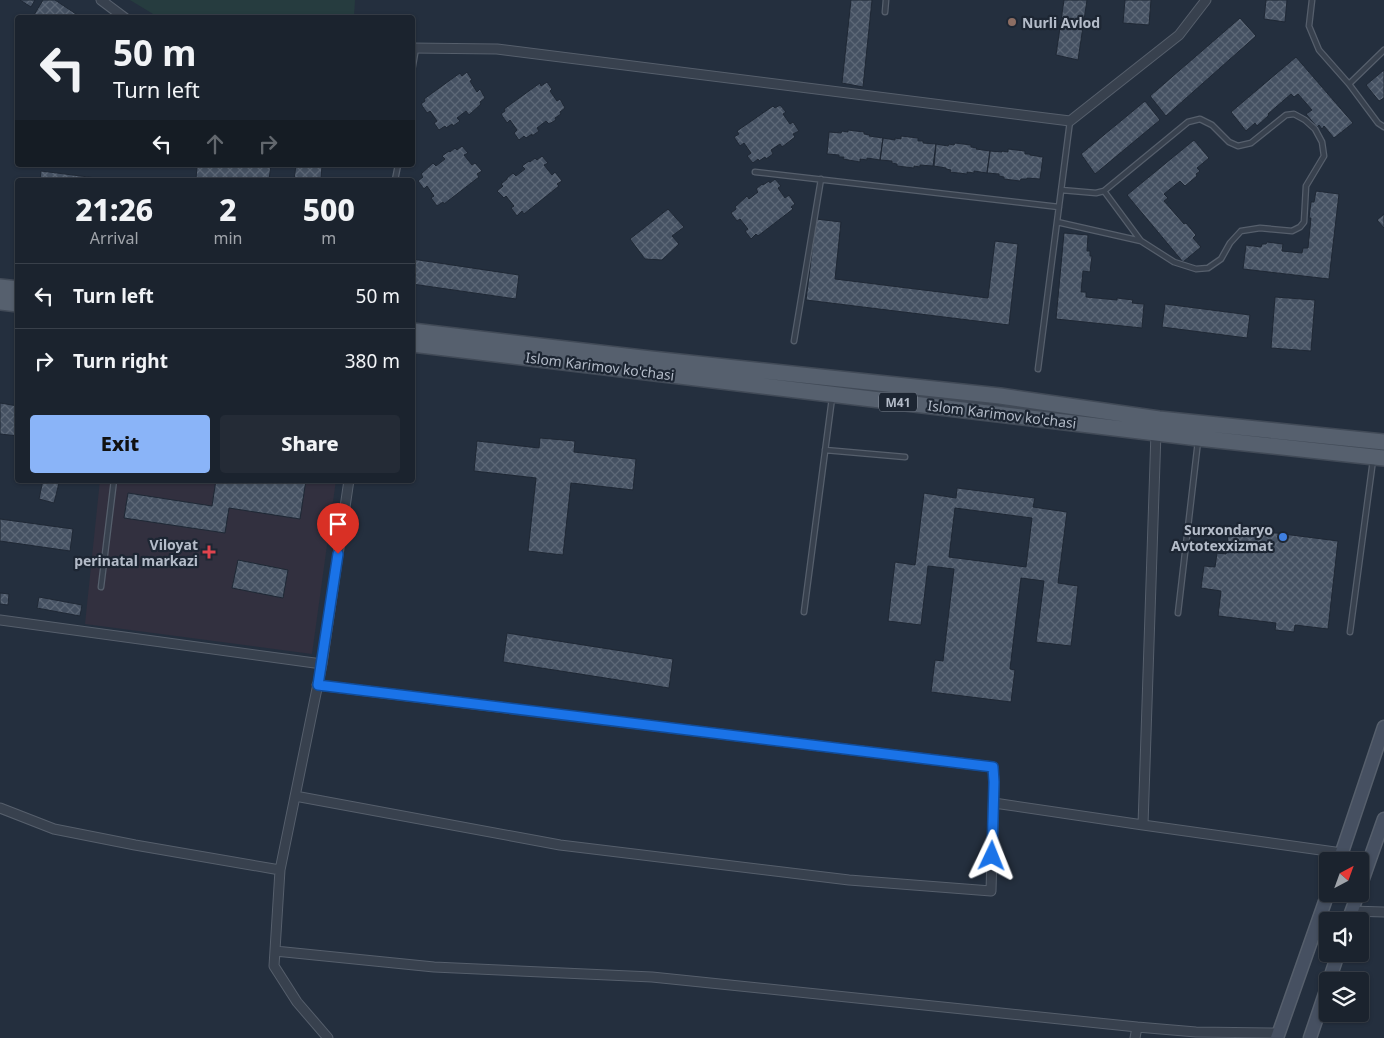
<!DOCTYPE html>
<html lang="en">
<head>
<meta charset="utf-8">
<style>
  body { margin:0; font-family:"Noto Sans",sans-serif; background:#242b36; color:#f1f3f6; height:100vh; display:flex; flex-direction:column; font-size:19px; white-space:nowrap }
  * { box-sizing:border-box; margin:0 }
  p { font-size:16px; color:#a0a4aa }
  .icon { flex:none; width:28px; height:28px; fill:none; stroke:currentColor; stroke-width:2; stroke-linecap:round; stroke-linejoin:round }
  .map { position:relative; flex:1; overflow:hidden }
  .details { position:absolute; left:15px; top:178px; width:400px; height:305px; display:flex; flex-direction:column; background:#1b232e; border-radius:5px; box-shadow:0 1px 4px #0004,0 0 0 1px #39404a }
  .details>* { flex:none }
  .banner { position:absolute; left:15px; top:15px; width:400px; height:152px; border-radius:5px; box-shadow:0 1px 4px #0004,0 0 0 1px #39404a; background:#1b232e; color:#f1f3f6; overflow:hidden }
  .needle { width:32px; rotate:41deg }
  .controls { position:absolute; left:1319px; top:852px; display:grid; gap:10px }
  .controls a { display:grid; place-items:center; width:50px; height:50px; border-radius:5px; background:#1b232e; box-shadow:0 1px 4px #0004,0 0 0 1px #39404a; font-size:25px }
  .pin { position:absolute; display:grid; place-items:center; width:42px; height:42px; color:#fff; margin:-51px -21px; border-radius:50% 50% 50% 0; rotate:-45deg; box-shadow:0 0 5px #0007 }
  .pin .icon { rotate:45deg }
  .me { position:absolute; width:55px; margin:-28px; rotate:2deg; stroke-linejoin:round; filter:drop-shadow(0 0 4px #0008) }
  .turn { display:flex; align-items:center; gap:18px; height:105px; padding:0 15px; font-size:22px }
  .turn .icon { width:65px; height:65px; stroke-width:2.5 }
  .turn b { display:block; font-size:35px; line-height:42px }
  .lanes { display:flex; align-items:center; height:48px; padding:0 15px; background:#0003; justify-content:center; gap:25px; direction:ltr }
  .lanes .off { opacity:.35 }
  .eta { display:flex; justify-content:space-evenly; align-items:center; height:85px; text-align:center }
  .eta b { font-size:30px; font-weight:800; line-height:35px }
  .button { display:flex; gap:10px; margin-top:auto; padding:10px 15px }
  .button a { flex:1; height:58px; border-radius:5px; background:#8ab4f8; color:#111; font-size:20px; font-weight:800; line-height:58px; text-align:center }
  .button a+a { background:#242b36; color:#f1f3f6 }
  ul { padding:0; list-style:none }
  li { display:flex; align-items:center; gap:15px; height:65px; padding:0 15px; border-top:1px solid #39404a }
  li div { flex:1 }
  li b { display:block; font-size:19px }
  li em { font-style:normal }
  .map>svg:first-child { display:block }
  .medical { fill:#32303f }
  .pitch { fill:#263c3f }
  .building { fill:url(#building-cross-hatch); stroke:#1f2835; fill-rule:evenodd }
  .lines { fill:none; stroke-linecap:round; stroke-linejoin:round }
  .lane-casing { stroke:#565f6c; stroke-width:7 }
  .street-casing { stroke:#565f6c; stroke-width:11 }
  .secondary-casing { stroke:#565f6c; stroke-width:15 }
  .primary-casing { stroke:#414a57; stroke-width:18 }
  .lane { stroke:#38414e; stroke-width:4.5 }
  .street { stroke:#38414e; stroke-width:9 }
  .secondary { stroke:#465061; stroke-width:12 }
  .primary { stroke:#56606e; stroke-width:15 }
  .route-casing { stroke:#114b97; stroke-width:12 }
  .route { stroke:#1a73e8; stroke-width:9 }
  .education-dot { fill:#8d6e63; stroke:#1d2633; stroke-width:2 }
  .shop-dot { fill:#3f7fe0; stroke:#1d2633; stroke-width:2 }
  .health-dot { fill:#e0444e; stroke:#1d2633; stroke-width:2 }
  .labels { text-anchor:middle; dominant-baseline:central; stroke-width:4.5; stroke-linejoin:round; paint-order:stroke }
  .shield { fill:#1d2633; stroke:#878f9c; stroke-width:1 }
  .shield-label { font-size:12px; font-weight:bold; fill:#b4bcc9 }
  .poi-label { font-size:14px; font-weight:bold; fill:#b4bcc9; stroke:#1d2633; text-anchor:end }
  .street-label { font-size:14px; fill:#b4bcc9; stroke:#1d2633 }
</style>
</head>
<body>
<div class="map">
<svg width="1384" height="1038" viewBox="0 0 1384 1038">
  <defs>
    <pattern id="building-cross-hatch" width="8" height="8" patternUnits="userSpaceOnUse" patternTransform="scale(1.25)"><rect width="8" height="8" fill="#455162"/><path d="M0 0l8 8M0 8l8-8" fill="none" stroke="#5d6877"/></pattern>
  </defs>
  <rect width="100%" height="100%" fill="#242f3e"/>
  <path class="medical" d="M100 480H336L312 654 85 624Z"/>
  <path class="pitch" d="M130 0H355L354 17H158Z"/>
  <path class="building" d="M20 0H35L31 7Z
    M43 0H55L82 18H39L34 15Z
    M851 0H872L863 87 842 83Z
    M1064 0H1087L1078 60 1056 55Z
    M1125 0H1151L1149 25 1123 23Z
    M1266 0H1287L1285 22 1264 19Z
    M1240 18 1256 36 1166 116 1150 96Z
    M1296 57 1353 123 1334 138 1324 126 1322 129 1319 125 1317 127 1306 114 1312 110 1298 94 1294 97 1291 94 1268 114 1269 115 1257 126 1255 123 1246 131 1231 112Z
    M1384 70V98L1379 101 1366 85Z
    M467 72 472 80 470 81 477 92 480 89 485 98 480 102 481 104 469 115 466 111 457 118 460 121 453 126 452 124 446 128 445 126 439 130 434 123 437 121 430 111 427 113 421 104 425 101 424 99 460 73 462 76Z
    M547 82 552 89 550 91 557 101 560 99 565 108 560 112 561 114 555 118 556 120 549 124 546 121 537 128 539 131 532 136V134L526 138 524 136 519 140 514 133 517 130 510 120 507 123 501 114 505 111 504 109 540 83 541 86Z
    M1145 101 1160 120 1095 174 1081 154Z
    M780 105 786 112 783 114 790 124 793 122 799 131 793 134 795 137 782 147 780 144 771 150 773 154 766 159 765 157 759 161 758 159 753 163 747 156 751 153 744 143 740 146 734 137 739 134 737 131 773 106 775 108Z
    M848 130 864 132V134L870 135 869 136 883 138 880 160 867 158V160L860 159V162L843 159 844 157H839V155L827 154 829 132 841 133 842 131 848 132Z
    M901 136 918 138V141H923V143L936 144 933 166 920 165V167L914 166V168L897 166V164L892 163V161L880 160 883 138 895 140V138L901 139Z
    M1194 140 1209 158 1197 168 1200 171 1196 174 1197 176 1185 186 1180 181 1164 194 1168 198 1164 201 1184 224 1186 223 1196 235 1193 238 1201 247 1183 262 1127 195Z
    M955 143 971 145V147L977 148 976 149 990 151 987 173 974 171V173L967 172V174L950 172 951 170 946 169V168L934 166 936 144 948 146 949 144 954 145Z
    M462 146 468 153 464 155 472 165 475 163 482 171 477 174 479 177 444 204 443 202 437 206 431 198 434 196 427 186 424 189 418 181 423 177 421 174 433 163 436 166 445 159 442 156 449 151 450 152 455 148 457 150Z
    M1008 149 1025 151V154H1030V155L1043 157 1040 179 1027 178V179H1021L1020 181 1004 179V177L999 176V174L987 173 990 151 1002 152V151L1008 152Z
    M542 156 548 163 544 165 552 175 555 172 562 181 557 184 559 186 524 214 522 211 517 216 511 208 514 206 506 196 504 198 497 191 503 186 501 184 507 179V178L513 173 516 176 525 169 522 166 529 161 530 162 535 158 537 160Z
    M197 165H271L269 180H196Z
    M296 165H322L321 180H294Z
    M41 171 112 180H40Z
    M775 179 781 186 778 188 785 198 789 195 795 204 791 207 793 209 758 236 756 234 751 239 745 231 748 229 740 219 737 221 731 213 736 209 735 207 747 196 749 199 758 192 756 189 762 184 763 185 769 181 770 183Z
    M1316 191 1339 194 1329 279 1243 269 1246 245 1261 247 1262 244H1266L1267 242 1283 244 1282 251 1302 253 1303 248H1308L1311 218H1309L1311 202H1314Z
    M668 209 684 227 672 236 679 244 662 260 645 259 630 239Z
    M1384 214V228L1377 220Z
    M816 219 841 222 835 279 988 298 995 241 1018 244 1009 325 806 300Z
    M1064 233 1088 235 1087 251H1090V256H1092L1090 272 1083 271 1081 292H1086V297L1117 300V298L1133 300 1132 303 1144 304 1142 328 1056 319Z
    M412 259 519 275 516 299 412 284Z
    M1275 297 1315 300 1311 351 1271 348Z
    M1165 304 1250 315 1247 338 1162 327Z
    M0 403 18 406V436L0 434Z
    M540 438 575 441 574 452 636 459 633 490 571 483 563 555 528 551 536 478 474 471 477 441 539 448Z
    M43 480 59 483 54 503 39 499Z
    M216 480H306L300 519 229 508 225 533 124 518 128 493 212 506Z
    M957 488 1035 498 1033 507 1067 512 1058 583 1078 586 1071 646 1036 642 1044 581 1021 578 1010 669 1015 670 1011 702 931 692 935 660 943 661 954 569 928 566 921 625 888 621 895 562 915 565 924 493 956 498ZM955 508 1032 518 1026 567 949 557Z
    M0 519 73 529 70 551 0 541Z
    M1229 527 1338 541 1328 629 1295 625 1294 632 1275 630 1276 623 1218 616 1221 591 1201 588 1204 566 1215 567 1217 553 1226 554Z
    M238 560 288 570 283 598 232 588Z
    M0 593 9 594 8 605 0 604Z
    M39 597 82 605 80 616 37 608Z
    M507 633 673 659 669 688 503 662Z"/>
  <g class="lines">
    <g class="lane-casing">
      <path id="lane" d="M1312 0 1309 26 1319 50 1349 84 1378 123 1384 127
        M885 12 886 0
        M412 71 416 48
        M1349 84 1384 50
        M755 172 1059 207
        M395 180 398 165
        M1104 191 1141 241
        M1057 222 1141 241 1174 262 1196 269 1208 268 1221 259 1230 243 1241 231 1260 228 1292 231 1300 227 1304 222 1306 186 1324 156 1322 142 1315 129 1305 120 1294 114 1286 115 1251 143 1238 146 1229 142 1212 125 1200 119 1188 122 1104 191 1096 193 1061 190
        M794 341 821 179
        M1038 369 1070 121
        M825 450 905 457
        M101 587 114 480
        M804 612 832 398
        M1178 613 1198 441
        M1350 632 1373 460"/>
    </g>
    <g class="street-casing">
      <path id="street" d="M101 0 125 18
        M412 48 497 49 1070 121 1179 35 1206 0
        M0 620 322 664
        M295 796 560 845 849 880 991 891 994 782 993 767 317 685
        M994 803 1143 825 1156 432
        M0 808 54 829 135 845 280 870
        M1143 825 1342 853
        M1351 911 1384 912
        M275 951 434 967 652 977 1137 1027
        M328 1038 297 1002 274 966 280 870 322 664 349 480
        M1135 1038 1137 1027 1196 1032 1278 1033"/>
    </g>
    <g class="secondary-casing">
      <path id="secondary" d="M1339 861 1384 727
        M1360 887 1384 819
        M1348 921 1358 894
        M1329 981 1338 954
        M1277 1038 1328 893
        M1310 1038 1328 985"/>
    </g>
    <g class="primary-casing">
      <path id="primary" d="M0 287 18 289
        M0 302 18 304
        M412 331 651 359 1000 396 1159 419 1384 442
        M412 344 1198 438 1384 458"/>
    </g>
    <use href="#lane" class="lane"/>
    <use href="#street" class="street"/>
    <use href="#secondary" class="secondary"/>
    <use href="#primary" class="primary"/>
  </g>
  <g class="lines">
    <g class="route-casing">
      <path id="route" d="M338 554 318 685 993 767 994 782 992 856"/>
    </g>
    <use href="#route" class="route"/>
  </g>
  <circle class="education-dot" cx="1012" cy="22" r="5"/>
  <circle class="shop-dot" cx="1283" cy="537" r="5"/>
  <path class="health-dot" d="M206.5 544.5h5v5h5v5h-5v5h-5v-5h-5v-5h5z"/>
  <g class="labels">
    <rect class="shield" x="879" y="392.5" width="38" height="19" rx="4"/>
    <g class="shield-label">
      <text x="898" y="402">M41</text>
    </g>
    <g class="poi-label">
      <text x="1022" y="22" text-anchor="start">Nurli Avlod</text>
      <text x="1273" y="529">Surxondaryo<tspan x="1273" dy="16">Avtotexxizmat</tspan></text>
      <text x="198" y="544">Viloyat<tspan x="198" dy="16">perinatal markazi</tspan></text>
    </g>
    <g class="street-label">
      <text transform="translate(600 366) rotate(7)">Islom Karimov ko'chasi</text>
      <text transform="translate(1002 414) rotate(7)">Islom Karimov ko'chasi</text>
    </g>
  </g>
</svg>
<div class="controls">
<a><svg class="needle" viewBox="-14 -14 28 28"><path d="M0-13l5 13h-10z" fill="#e53935"/><path d="M0 13l5-13h-10z" fill="#a0a4aa"/></svg></a>
<a><svg class="icon" aria-label="sound" viewBox="0 0 24 24"><path d="M4 9h4l5-4v14l-5-4H4zM17 9q2 3 0 6"/></svg></a>
<a><svg class="icon" aria-label="layers" viewBox="0 0 24 24"><path d="M12 4l9 5-9 5-9-5zM3 14l9 5 9-5"/></svg></a>
</div>
<div class="pin" style="left:338px;top:554px;background:#d93025"><svg class="icon" aria-label="arrive" viewBox="0 0 24 24"><path d="M6 21V4h12l-3 4 3 4H6"/></svg></div>
<svg class="me" style="left:992px;top:856px" viewBox="-20 -20 40 40"><path d="M0-17L14 15 0 8-14 15z" fill="#1a73e8" stroke="#fff" stroke-width="4"/></svg>
<div class="banner">
<div class="turn"><svg class="icon" aria-label="left" viewBox="0 0 24 24"><path d="M17 20v-9H6M10 6l-5 5 5 5"/></svg><div><b>50 m</b>Turn left</div></div>
<div class="lanes"><svg class="icon" aria-label="left" viewBox="0 0 24 24"><path d="M17 20v-9H6M10 6l-5 5 5 5"/></svg><svg class="icon off" aria-label="ahead" viewBox="0 0 24 24"><path d="M12 20V5M6 11l6-6 6 6"/></svg><svg class="icon off" aria-label="right" viewBox="0 0 24 24"><path d="M7 20v-9h11M14 6l5 5-5 5"/></svg></div>
</div>
<section class="details">
<div class="eta">
<div><b>21:26</b><p>Arrival</p></div>
<div><b>2</b><p>min</p></div>
<div><b>500</b><p>m</p></div>
</div>
<ul>
<li><svg class="icon" aria-label="left" viewBox="0 0 24 24"><path d="M17 20v-9H6M10 6l-5 5 5 5"/></svg><div><b>Turn left</b></div><em>50 m</em></li>
<li><svg class="icon" aria-label="right" viewBox="0 0 24 24"><path d="M7 20v-9h11M14 6l5 5-5 5"/></svg><div><b>Turn right</b></div><em>380 m</em></li>
</ul>
<div class="button"><a>Exit</a><a>Share</a></div>
</section>
</div>
</body>
</html>
